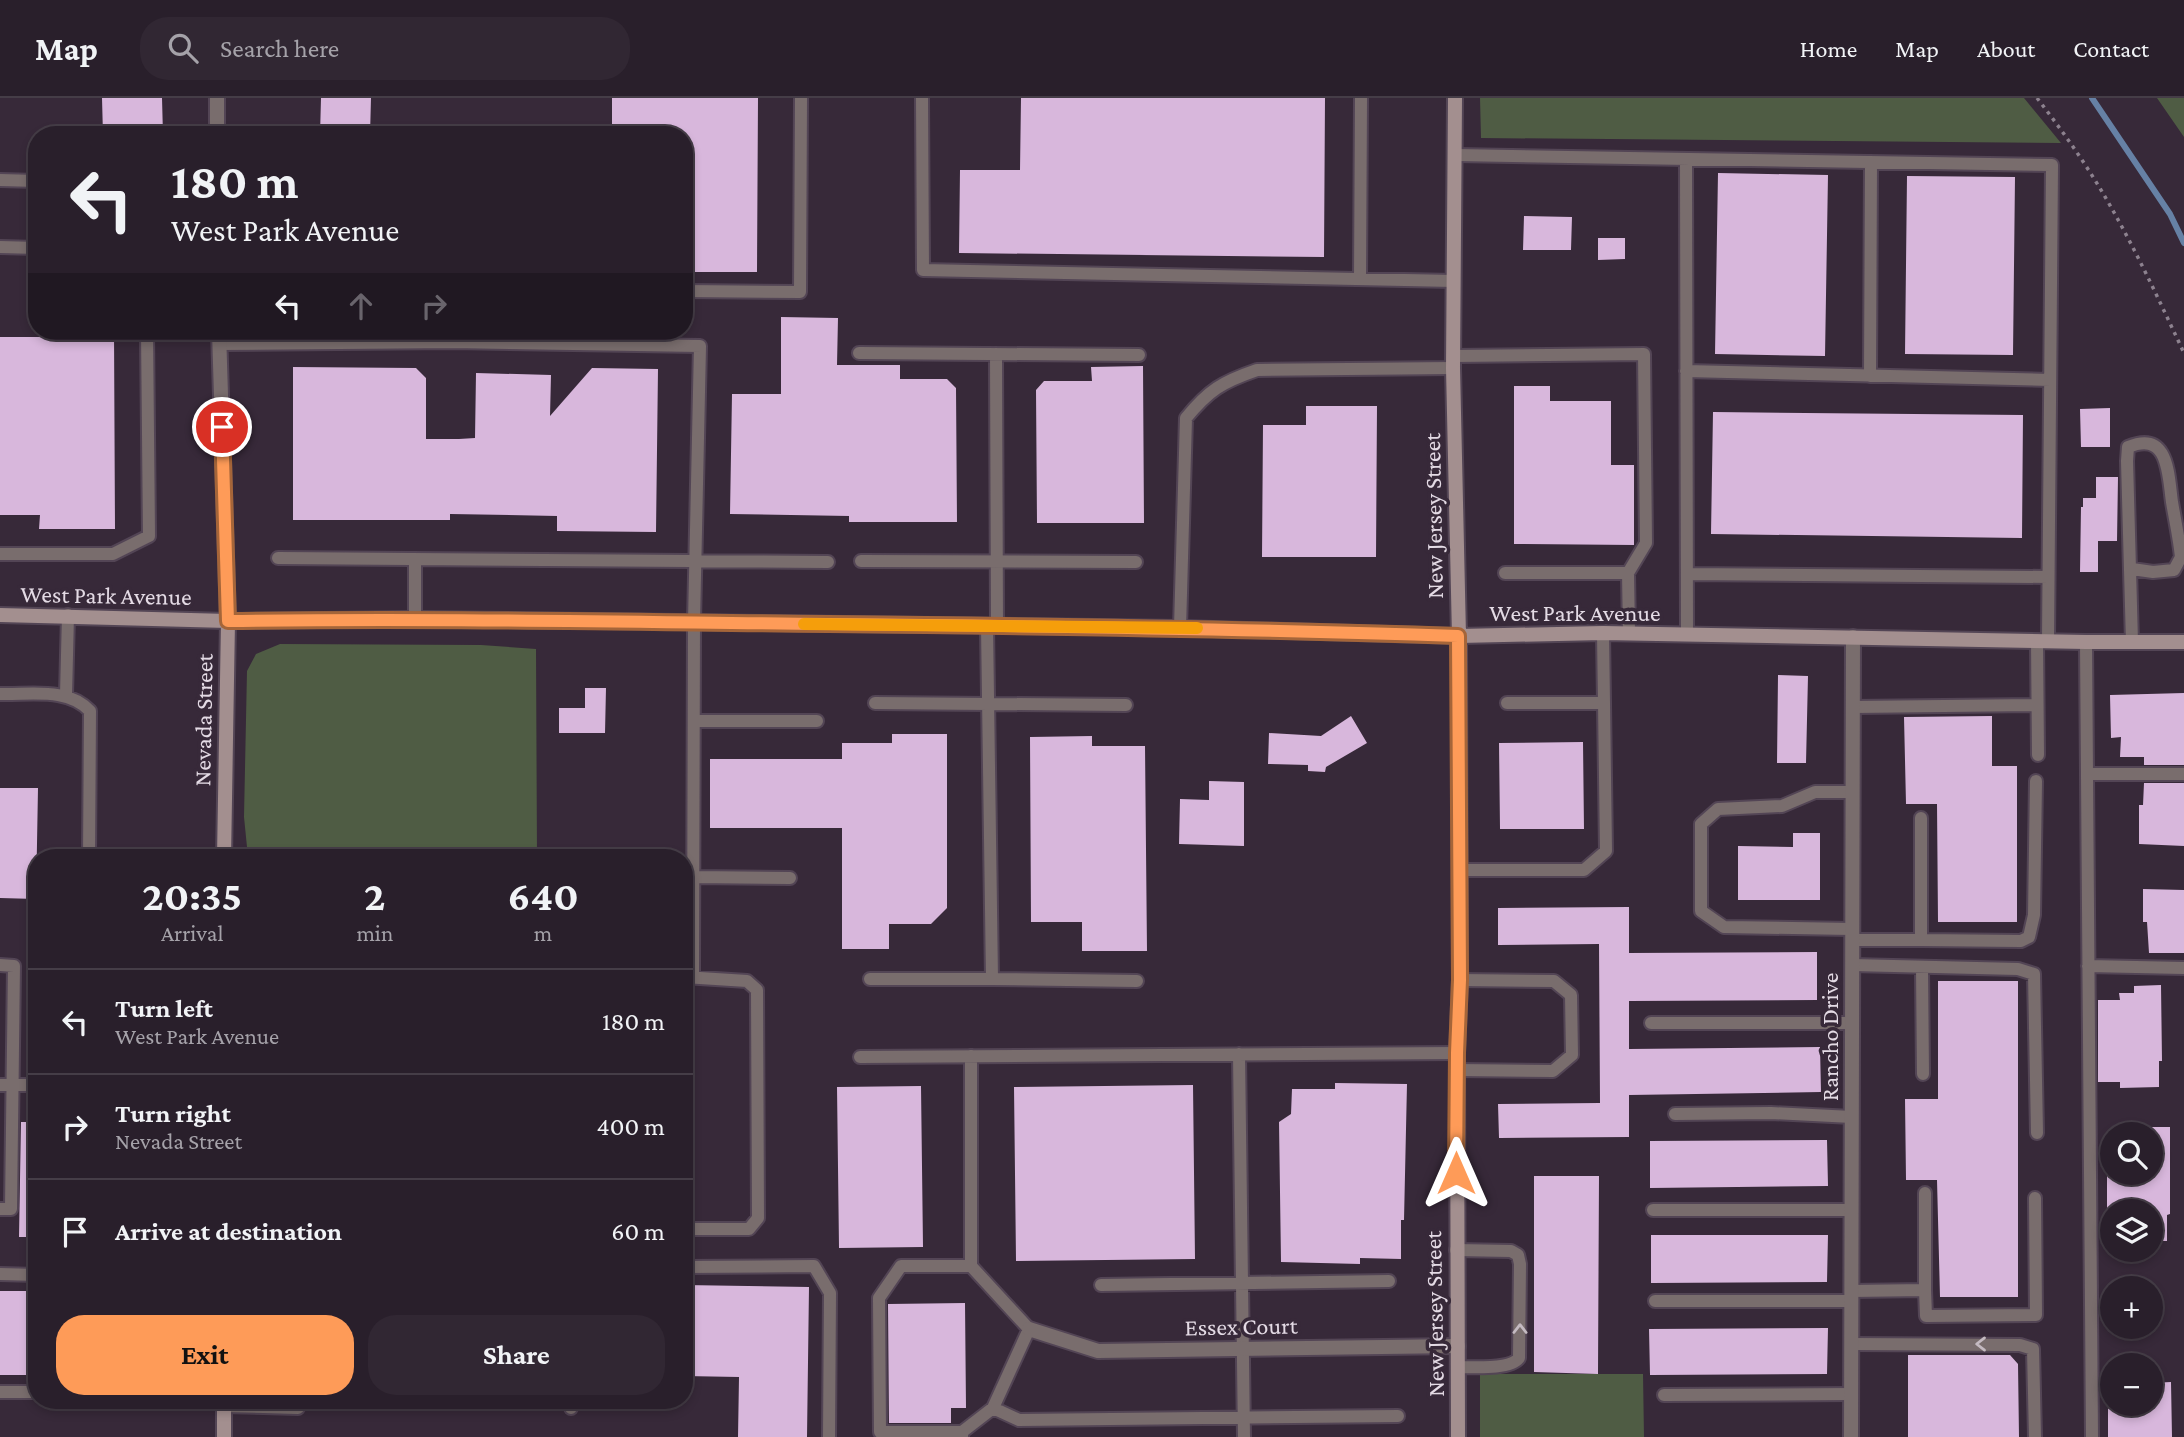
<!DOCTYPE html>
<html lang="en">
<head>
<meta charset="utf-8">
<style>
  body { margin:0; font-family:"Crimson Pro",serif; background:#312733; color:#f1f3f6; height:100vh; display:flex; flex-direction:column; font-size:26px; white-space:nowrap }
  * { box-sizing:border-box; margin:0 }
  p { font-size:23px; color:#a5a2a9 }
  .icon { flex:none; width:38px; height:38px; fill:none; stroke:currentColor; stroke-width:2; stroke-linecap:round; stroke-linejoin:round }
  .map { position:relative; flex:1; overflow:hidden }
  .side { position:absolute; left:28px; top:751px; width:665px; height:560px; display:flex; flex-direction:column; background:#291f2b; border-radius:28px; box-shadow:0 4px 10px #0003,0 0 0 2px #453d47 }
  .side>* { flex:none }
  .top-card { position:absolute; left:28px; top:28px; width:665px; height:214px; border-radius:28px; box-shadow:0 4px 10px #0003,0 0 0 2px #453d47; background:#291f2b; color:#f1f3f6; overflow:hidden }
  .fabs { position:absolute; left:2100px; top:1024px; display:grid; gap:14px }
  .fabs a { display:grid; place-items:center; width:63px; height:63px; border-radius:50%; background:#291f2b; box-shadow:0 4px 10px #0003,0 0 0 2px #453d47; font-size:35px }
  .pin { position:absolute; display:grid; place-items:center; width:60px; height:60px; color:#fff; margin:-30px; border:4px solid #fff; border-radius:50%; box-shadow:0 2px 7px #0007 }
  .me { position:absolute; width:77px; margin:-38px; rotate:0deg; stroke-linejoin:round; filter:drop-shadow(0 0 5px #0008) }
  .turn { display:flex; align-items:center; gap:24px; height:147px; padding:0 28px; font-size:32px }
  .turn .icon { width:91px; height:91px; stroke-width:2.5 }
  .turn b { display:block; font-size:49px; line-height:60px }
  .lanes { display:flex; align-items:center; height:66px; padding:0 28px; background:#0003; justify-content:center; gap:35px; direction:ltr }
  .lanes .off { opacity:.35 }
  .eta { display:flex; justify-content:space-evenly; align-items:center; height:119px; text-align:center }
  .eta b { font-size:42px; font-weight:700; line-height:49px }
  .button { display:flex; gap:14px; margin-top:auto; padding:14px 28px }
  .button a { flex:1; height:80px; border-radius:28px; background:#fe9b58; color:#111; font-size:28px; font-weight:700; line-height:80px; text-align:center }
  .button a+a { background:#312733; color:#f1f3f6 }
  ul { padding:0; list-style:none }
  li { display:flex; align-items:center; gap:21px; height:105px; padding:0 28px; border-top:2px solid #453d47 }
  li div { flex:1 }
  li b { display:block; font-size:26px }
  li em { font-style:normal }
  header { display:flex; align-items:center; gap:42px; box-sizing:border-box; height:98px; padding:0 35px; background:#291f2b; border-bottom:2px solid #453d47 }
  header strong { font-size:33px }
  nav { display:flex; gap:38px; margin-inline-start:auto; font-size:24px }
  .search { width:490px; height:63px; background:#312733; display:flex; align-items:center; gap:18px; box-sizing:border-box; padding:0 24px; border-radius:28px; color:#a5a2a9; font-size:26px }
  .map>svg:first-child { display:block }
  .green { fill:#4f5c44 }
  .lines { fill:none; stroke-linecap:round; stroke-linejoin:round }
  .stream { stroke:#6681a5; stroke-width:6 }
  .building { fill:#d8b7dc }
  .lane-casing { stroke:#534555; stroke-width:16 }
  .street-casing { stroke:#534555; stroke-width:18 }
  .secondary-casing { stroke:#534555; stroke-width:18 }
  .path { stroke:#8d828f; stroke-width:3.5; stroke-dasharray:3.5 5; stroke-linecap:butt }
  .lane { stroke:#796d6d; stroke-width:12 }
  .street { stroke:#796d6d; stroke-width:14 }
  .secondary { stroke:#a38f8f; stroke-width:14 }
  .oneway { stroke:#c4bac1 }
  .route-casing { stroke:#a56539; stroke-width:18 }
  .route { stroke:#fe9b58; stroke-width:12 }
  .slow { stroke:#f59e0b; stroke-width:12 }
  .labels { text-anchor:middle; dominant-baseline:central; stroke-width:7; stroke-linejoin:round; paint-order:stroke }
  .street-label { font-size:24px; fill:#e4dbe5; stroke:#372939 }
</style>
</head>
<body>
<header>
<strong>Map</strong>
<div class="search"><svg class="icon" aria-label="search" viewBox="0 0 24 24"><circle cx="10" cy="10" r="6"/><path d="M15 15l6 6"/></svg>Search here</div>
<nav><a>Home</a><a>Map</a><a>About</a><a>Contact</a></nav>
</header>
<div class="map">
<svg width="2184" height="1339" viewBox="0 0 2184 1339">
  <rect width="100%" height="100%" fill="#372939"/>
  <path class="green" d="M1480 0H2024L2061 45 1481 40Z
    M2157 0H2184V39Z
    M280 546 481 547 536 551 537 759H248L244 719 247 573 256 556Z
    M1480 1276H1643L1644 1339H1480Z"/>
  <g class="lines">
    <path class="stream" d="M2092 0 2170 116 2184 145"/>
  </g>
  <path class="building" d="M102 0H162L163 37H103Z
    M321 0H371L370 37H320Z
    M612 0H758L757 174H684V37H612Z
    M1021 0H1325L1324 159 959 155 960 72H1020Z
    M1718 75 1828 77 1825 258 1715 256Z
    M1907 78 2015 79 2013 257 1905 256Z
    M1524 118 1572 119 1571 152H1523Z
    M1598 140H1625V161L1598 162Z
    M781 219 838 220 837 267H900V281H947L956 290 957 424H849V418L730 416 732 296H781Z
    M39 233H114L115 431H39L40 417H0V239H39Z
    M1143 268 1144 425H1037L1036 292 1044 283H1092L1091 269Z
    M293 269 416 270 426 280V341H459L475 340 476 275 551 277 550 318 592 270 658 271 656 434 557 433V418L450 416V422H293Z
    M1514 288H1550V303H1611V367H1634V447L1514 446Z
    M1306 308H1377L1376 459H1262L1263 327H1306Z
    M2110 310V349H2081L2080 311Z
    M1713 314 2023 317 2022 440 1711 436Z
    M2096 379H2118L2117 443H2098V474H2080L2081 409H2083V400H2096Z
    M1778 577 1808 578 1806 665H1777Z
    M585 590H606L605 635H559V610H585Z
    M2184 595V667H2144V659H2120L2121 639 2111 640 2110 597Z
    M1351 618 1367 645 1326 669 1325 674 1308 673V667L1268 666 1269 635 1321 638Z
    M1992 618V668H2017V824H1938L1937 706H1906L1904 619Z
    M892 636H947V810L931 826H889V851H842V730H710V661H842V645H892Z
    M1092 638V648H1145L1147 853H1082V824H1031L1030 639Z
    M1583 644 1584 731H1500L1499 645Z
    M1209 683 1244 684V748L1179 746 1180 701 1209 702Z
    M2144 685H2184V748L2139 746V707H2143Z
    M0 690H38L36 801 0 800Z
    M1793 735H1820V802H1738V748L1793 749Z
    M2143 791 2184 792V855H2149L2147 824H2143Z
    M1629 809V855L1817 854V902L1629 903V951L1820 949 1821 994 1629 997V1039L1499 1040 1498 1006 1600 1005 1599 846 1498 847V810Z
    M1938 883H2018V1199H1940L1937 1082H1906L1905 1001H1938Z
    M2161 887 2162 963H2159V989L2120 990V984H2098V902H2120L2119 895H2134V888Z
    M1335 985 1407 986 1404 1122H1401V1161L1360 1160V1166L1281 1164 1279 1024 1291 1016 1292 991H1335Z
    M1193 987 1195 1161 1016 1163 1014 989Z
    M921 988 923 1149 839 1150 837 989Z
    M21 1024H37V1139H19Z
    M2151 1029H2170V1116L2167 1117V1143H2151V1113H2107V1074H2151Z
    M1827 1042 1828 1088 1650 1090V1043Z
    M1534 1078H1599L1598 1276 1534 1274Z
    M1651 1137H1828L1827 1184 1651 1185Z
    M684 1187 809 1189 807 1339H738L739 1279 684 1278Z
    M0 1193H37V1277H0Z
    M965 1205 966 1310H951V1325H889L888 1206Z
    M1828 1230 1827 1276 1650 1277 1649 1231Z
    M1908 1257H2010L2018 1266 2019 1339H1908Z
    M2171 1284 2172 1339H2108V1306H2151V1285Z"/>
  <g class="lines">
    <g class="lane-casing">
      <path id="lane" d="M922 0 923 172 1454 183
        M1456 57 2052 67 2048 543
        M1686 62 1687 536
        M0 82 37 83
        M0 149 37 150
        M1360 181 1361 0
        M684 193 800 194 801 0
        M219 246 453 244 700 248 694 524 693 878
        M859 255 1139 257
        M996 256 997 528
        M1453 258 1644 256 1646 445 1628 475 1629 535
        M1686 273 2050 282
        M1870 278 1871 64
        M0 456H113L149 438 147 233
        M278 460 828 464
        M861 463 1136 464
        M2132 471 2153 474 2174 472 2181 459C2179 440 2175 422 2172 404 2168 376 2169 332 2128 349L2127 363 2132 544
        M1505 475H1628
        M1687 476 2048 479
        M415 521V461
        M987 528 992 881 1137 883
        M1180 530 1186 320C1209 292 1222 284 1257 272L1453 270
        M2037 543 2038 657
        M2086 544 2092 1339
        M0 596C30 597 68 589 90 613L89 760
        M66 597 68 517
        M875 605 1126 607
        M1507 605H1604L1603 535
        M1853 609 2037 607
        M695 623H817
        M2087 676H2184
        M1459 772H1584L1606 753 1604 605
        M693 779 790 780
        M1852 831 1724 829 1701 813V726L1718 711 1782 708 1815 694H1853
        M1852 842H1921V720
        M1921 842 2021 843 2029 839 2034 817 2036 683
        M0 867 14 868 11 1111H0
        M1852 867 2018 871 2034 876 2037 1035
        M2088 868 2184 870
        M1922 869 1923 976
        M684 879 747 883 757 892 758 1120 749 1131H684
        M870 881H992
        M1651 925H1852
        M1239 956 1244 1339
        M860 959 1457 955
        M1457 972 1553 973 1572 957 1571 897 1554 883 1460 882
        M0 987H37
        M1675 1016 1771 1015 1852 1019
        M1653 1112H1851
        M1456 1152 1511 1153 1518 1157 1520 1166 1519 1260C1510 1272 1473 1269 1458 1269
        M684 1169 814 1168 830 1195 829 1339
        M0 1176 37 1177
        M1101 1187 1389 1183
        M1925 1192 1926 1218 2036 1217 2035 1100
        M1851 1193 1925 1192V1095
        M1655 1203H1851
        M1852 1246 2020 1247 2033 1251 2035 1339
        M0 1294H37
        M1664 1297 1852 1296
        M571 1302V1310
        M224 1308 298 1310
        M993 1310 1019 1322 1398 1318
        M962 1334H880L879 1200 901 1168H971
        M962 1339V1334L993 1310 1029 1231 971 1168V958"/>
    </g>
    <g class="street-casing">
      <path id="street" d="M217 0V37
        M219 233 228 523
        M1029 1231 1098 1253 1458 1248
        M1851 1339 1853 539"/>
    </g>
    <g class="secondary-casing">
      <path id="secondary" d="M1455 0 1453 270 1459 538 1460 882 1457 955 1458 1339
        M0 517 228 523 415 521 1180 530 1459 538 1603 535 2086 544H2184
        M224 760 228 523
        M224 1302V1339"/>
    </g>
    <path class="path" d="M2037 0C2061 31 2084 63 2104 97 2134 148 2159 202 2184 255"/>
    <use href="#lane" class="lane"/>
    <use href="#street" class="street"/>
    <use href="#secondary" class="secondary"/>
  </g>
  <defs><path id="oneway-chevron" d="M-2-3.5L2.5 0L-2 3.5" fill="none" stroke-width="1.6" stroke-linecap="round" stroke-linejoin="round" transform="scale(1.75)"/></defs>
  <g class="oneway">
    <use href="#oneway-chevron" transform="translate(1520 1231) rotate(-90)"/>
    <use href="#oneway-chevron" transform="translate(1981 1246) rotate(-180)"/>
  </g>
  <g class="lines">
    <g class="route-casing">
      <path id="route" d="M222 329 228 523C428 520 628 524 828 526 1038 528 1248 531 1458 538L1460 882 1457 955 1456 1075"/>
    </g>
    <use href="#route" class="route"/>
    <path class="slow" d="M804 526 1197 530"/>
  </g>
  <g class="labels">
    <g class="street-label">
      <text transform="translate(1433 418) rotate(-91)">New Jersey Street</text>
      <text transform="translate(106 497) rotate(1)">West Park Avenue</text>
      <text x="1575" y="514">West Park Avenue</text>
      <text transform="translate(203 622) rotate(-89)">Nevada Street</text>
      <text transform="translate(1829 939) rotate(-90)">Rancho Drive</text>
      <text transform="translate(1434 1216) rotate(-91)">New Jersey Street</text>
      <text transform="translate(1241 1228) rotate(-1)">Essex Court</text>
    </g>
  </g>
</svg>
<div class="fabs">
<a><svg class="icon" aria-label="search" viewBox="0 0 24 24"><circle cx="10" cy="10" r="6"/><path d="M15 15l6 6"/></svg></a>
<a><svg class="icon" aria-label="layers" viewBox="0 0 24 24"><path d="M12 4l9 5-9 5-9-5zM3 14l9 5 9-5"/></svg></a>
<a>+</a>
<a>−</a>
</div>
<div class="pin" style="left:222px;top:329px;background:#d93025"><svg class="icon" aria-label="arrive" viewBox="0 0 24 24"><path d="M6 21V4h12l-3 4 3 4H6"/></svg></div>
<svg class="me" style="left:1456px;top:1075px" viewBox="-20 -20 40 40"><path d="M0-17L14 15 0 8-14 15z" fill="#fe9b58" stroke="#fff" stroke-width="4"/></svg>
<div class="top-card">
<div class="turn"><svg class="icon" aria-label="left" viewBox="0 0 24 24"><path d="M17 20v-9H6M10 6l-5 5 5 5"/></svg><div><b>180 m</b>West Park Avenue</div></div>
<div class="lanes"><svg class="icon" aria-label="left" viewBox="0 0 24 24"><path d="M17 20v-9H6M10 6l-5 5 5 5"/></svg><svg class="icon off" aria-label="ahead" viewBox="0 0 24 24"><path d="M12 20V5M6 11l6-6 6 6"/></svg><svg class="icon off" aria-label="right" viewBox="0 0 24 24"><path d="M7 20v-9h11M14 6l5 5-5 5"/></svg></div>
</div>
<section class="side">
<div class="eta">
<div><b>20:35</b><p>Arrival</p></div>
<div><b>2</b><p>min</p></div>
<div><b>640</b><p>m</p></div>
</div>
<ul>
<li><svg class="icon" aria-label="left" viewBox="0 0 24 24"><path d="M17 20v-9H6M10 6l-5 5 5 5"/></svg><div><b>Turn left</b><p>West Park Avenue</p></div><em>180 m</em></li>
<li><svg class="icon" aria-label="right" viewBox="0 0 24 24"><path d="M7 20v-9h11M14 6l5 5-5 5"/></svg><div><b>Turn right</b><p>Nevada Street</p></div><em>400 m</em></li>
<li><svg class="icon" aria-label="arrive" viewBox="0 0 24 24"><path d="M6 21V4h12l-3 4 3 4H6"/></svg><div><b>Arrive at destination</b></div><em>60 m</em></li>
</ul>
<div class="button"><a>Exit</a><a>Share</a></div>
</section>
</div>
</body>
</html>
